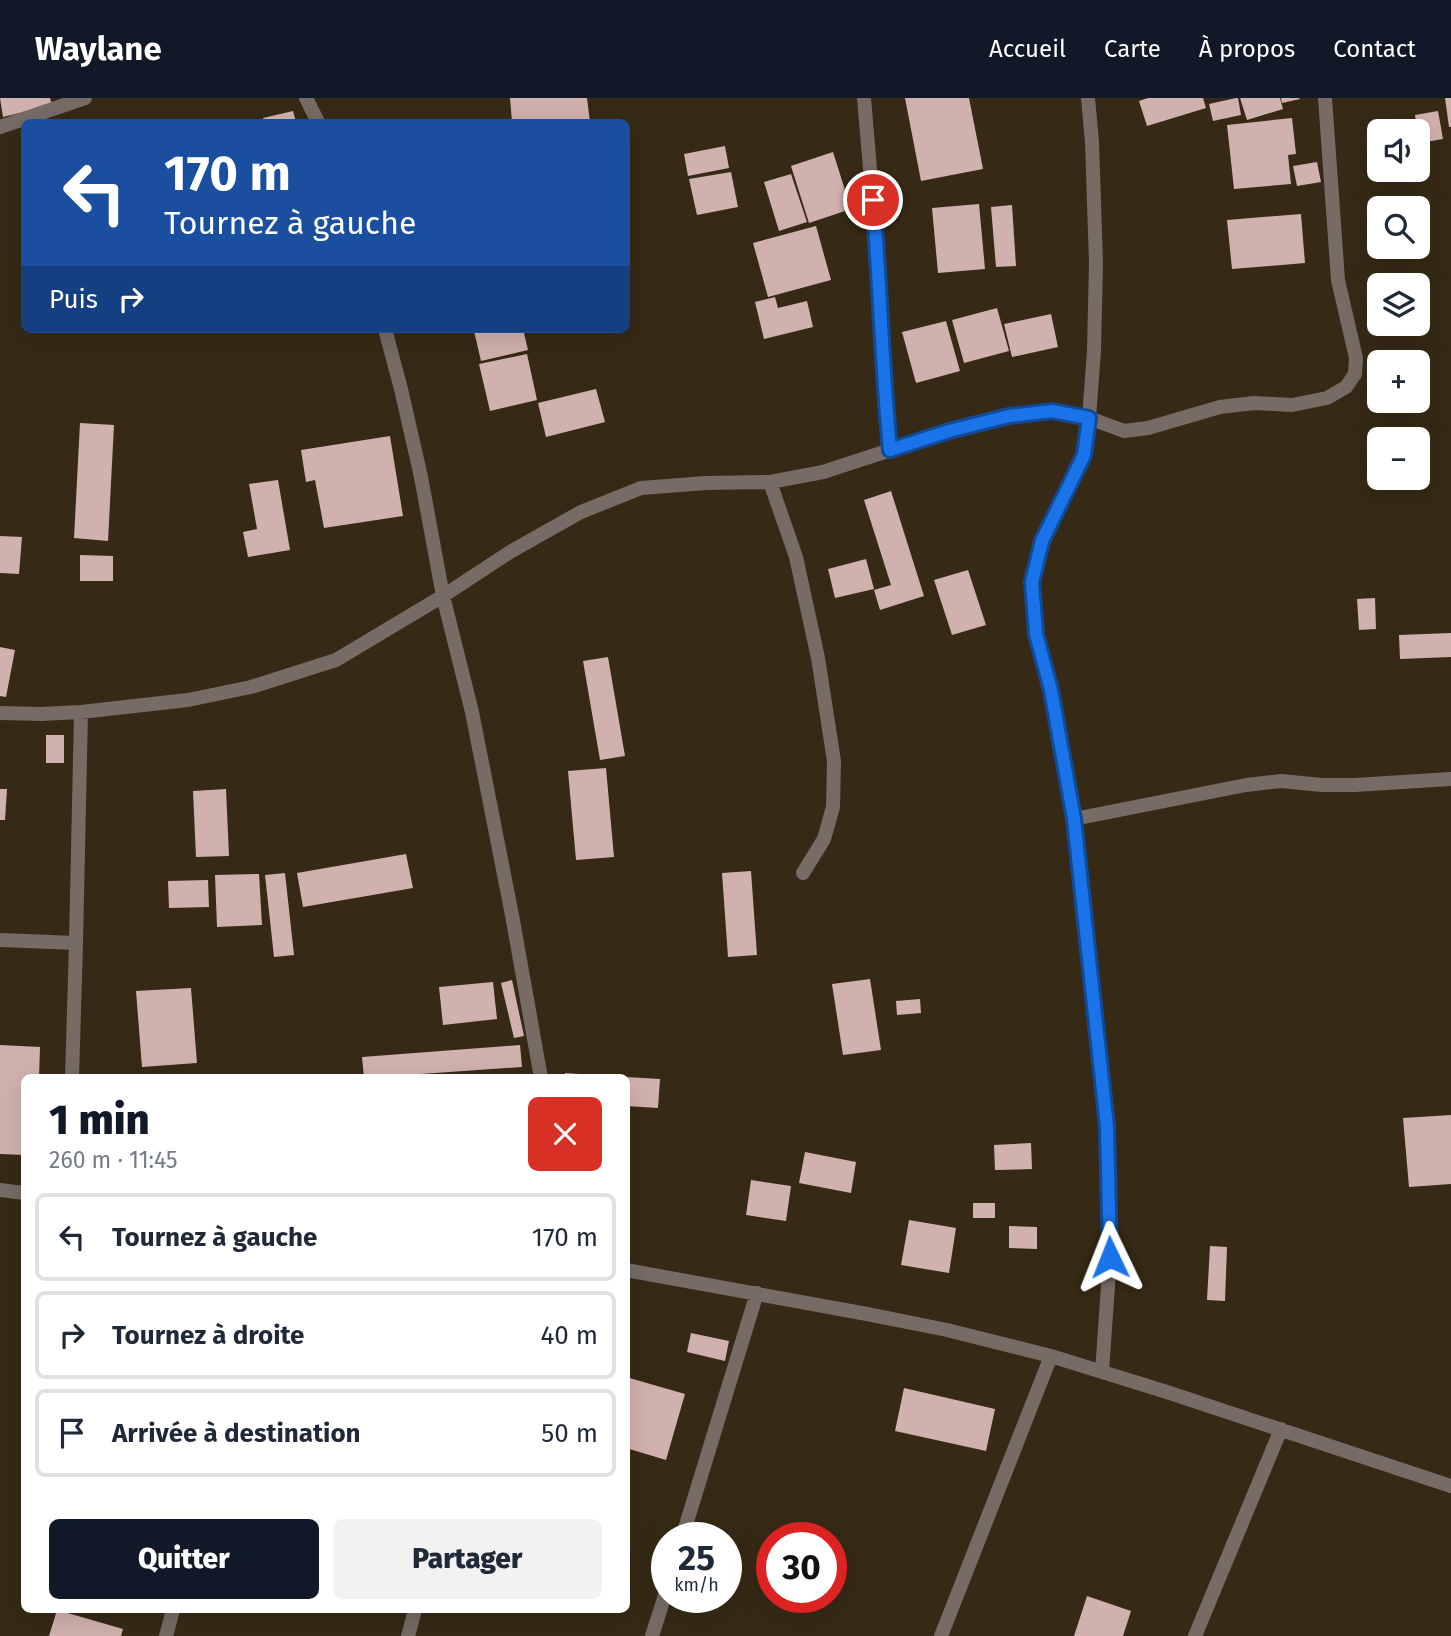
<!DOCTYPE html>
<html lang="fr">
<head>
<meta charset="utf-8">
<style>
  body { margin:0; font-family:"Fira Sans",sans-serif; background:#f2f2f3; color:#1f2937; height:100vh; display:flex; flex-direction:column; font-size:26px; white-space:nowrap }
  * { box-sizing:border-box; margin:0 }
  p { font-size:23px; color:#747a83 }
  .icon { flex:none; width:38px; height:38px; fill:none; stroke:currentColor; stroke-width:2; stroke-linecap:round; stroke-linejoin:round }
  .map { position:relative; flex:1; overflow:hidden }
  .panel { position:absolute; left:21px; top:976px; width:609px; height:539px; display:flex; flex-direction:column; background:#fff; border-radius:10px; box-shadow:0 7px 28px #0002 }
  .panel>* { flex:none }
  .hud { position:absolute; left:21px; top:21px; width:609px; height:214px; border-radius:10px; box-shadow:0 7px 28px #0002; background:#1a4fa0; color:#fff; overflow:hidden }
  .buttons { position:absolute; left:1367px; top:21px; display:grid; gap:14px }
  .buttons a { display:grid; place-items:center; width:63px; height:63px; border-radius:10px; background:#fff; box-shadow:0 7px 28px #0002; font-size:35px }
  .speed { position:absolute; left:651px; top:1424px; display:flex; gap:14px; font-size:35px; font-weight:700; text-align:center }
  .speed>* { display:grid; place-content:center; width:91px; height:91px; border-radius:50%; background:#fff; box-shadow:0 7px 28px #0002; line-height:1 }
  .speed small { font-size:18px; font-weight:400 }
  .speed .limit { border:10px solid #d22; background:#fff; color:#111 }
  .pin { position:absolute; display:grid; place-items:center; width:60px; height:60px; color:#fff; margin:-30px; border:4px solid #fff; border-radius:50%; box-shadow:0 2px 7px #0007 }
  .me { position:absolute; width:77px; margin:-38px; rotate:358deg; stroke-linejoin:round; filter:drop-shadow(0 0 5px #0008) }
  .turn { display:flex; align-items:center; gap:24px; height:147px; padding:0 28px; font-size:32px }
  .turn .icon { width:91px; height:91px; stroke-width:2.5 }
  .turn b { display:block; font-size:49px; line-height:60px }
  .then { display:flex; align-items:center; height:66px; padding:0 28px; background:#0003; gap:14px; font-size:26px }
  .round { display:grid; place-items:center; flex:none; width:74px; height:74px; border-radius:10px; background:#f2f2f3 }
  .overview { display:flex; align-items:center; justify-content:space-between; height:119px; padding:0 28px }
  h1 { font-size:42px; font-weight:800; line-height:52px; color:#111827 }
  .button { display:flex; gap:14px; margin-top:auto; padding:14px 28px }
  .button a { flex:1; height:80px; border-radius:10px; background:#111827; color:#fff; font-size:28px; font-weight:800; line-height:80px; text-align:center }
  .button a+a { background:#f2f2f3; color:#1f2937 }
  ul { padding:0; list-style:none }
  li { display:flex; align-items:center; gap:21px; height:88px; margin:0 14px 10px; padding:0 14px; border:4px solid #e0e1e3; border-radius:10px }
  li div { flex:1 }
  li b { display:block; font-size:26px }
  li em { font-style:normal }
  header { display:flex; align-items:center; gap:42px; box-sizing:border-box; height:98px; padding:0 35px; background:#111827; color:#fff }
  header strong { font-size:33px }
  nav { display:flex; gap:38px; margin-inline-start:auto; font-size:24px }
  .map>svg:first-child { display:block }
  .building { fill:#d1b1ae }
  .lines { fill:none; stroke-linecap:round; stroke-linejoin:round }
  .minor { stroke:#766b65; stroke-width:14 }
  .route-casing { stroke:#114b97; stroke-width:18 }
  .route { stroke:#1a73e8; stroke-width:12 }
</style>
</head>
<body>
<header>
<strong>Waylane</strong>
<nav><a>Accueil</a><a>Carte</a><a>À propos</a><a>Contact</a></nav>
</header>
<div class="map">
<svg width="1451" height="1538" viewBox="0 0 1451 1538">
  <rect width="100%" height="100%" fill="#362a16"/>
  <path class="building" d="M0 0H50L52 7 3 19Z
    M510 0H587L590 24H512Z
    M905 0H969L983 71 921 83Z
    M1148 0H1203L1206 10 1147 28 1139 3Z
    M1236 0H1238L1241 17 1213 23 1209 6Z
    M1240 0H1280L1283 11 1247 22Z
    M1281 0H1299L1300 1 1282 5Z
    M1445 0H1451V29H1449Z
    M293 13 296 24H264L263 20Z
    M1438 13 1443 41 1419 45 1415 17Z
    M1292 20 1296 56 1288 57 1291 86 1234 91 1227 27Z
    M1410 22 1412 33H1379V55L1374 56 1369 30Z
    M725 48 729 70 688 78 684 56Z
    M833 54 851 111 809 125 791 68Z
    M1317 64 1321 84 1297 88 1293 68Z
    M731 74 738 109 697 117 689 81Z
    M791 76 807 124 779 133 764 84Z
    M979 106 985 171 938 175 932 110Z
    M1012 107 1016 168 996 169 991 109Z
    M1301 116 1305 165 1232 171 1227 122Z
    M816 128 831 182 768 199 753 145Z
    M775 199 778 210 807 203 813 229 764 241 755 204Z
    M997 210 1009 253 964 265 952 222Z
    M1051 216 1058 249 1012 259 1004 226Z
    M946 223 960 273 916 285 902 234Z
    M483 231H523L528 252 481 263 474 233Z
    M527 256 537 302 490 313 479 266Z
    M596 291 605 324 546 339 538 305Z
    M80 325 114 327 108 443 74 440Z
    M390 338 403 418 324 430 315 382 306 384 301 352Z
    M278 382 290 452 248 459 243 434 257 431 249 386Z
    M891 393 924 498 880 512 874 492 891 487 864 402Z
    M0 438 22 439 19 476 0 475Z
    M80 457 113 458V483H80Z
    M866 461 874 491 835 500 828 471Z
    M968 472 986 527 952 537 934 482Z
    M1375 500 1376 531 1359 532 1357 501Z
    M1451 535V559L1400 561 1399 537Z
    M0 549 15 552 6 599 0 598Z
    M608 559 625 658 600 662 583 563Z
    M46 637H64V665H46Z
    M606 670 614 759 576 762 568 673Z
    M0 691H7L5 722H0Z
    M226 691 229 758 196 759 193 693Z
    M406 756 413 790 303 809 297 775Z
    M751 773 757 857 728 859 722 775Z
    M285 775 294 857 274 859 265 777Z
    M259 776 262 827 217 829 215 777Z
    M208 782 209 809 169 810 168 783Z
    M870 881 881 952 843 957 832 886Z
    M512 882 524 938 514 940 501 885Z
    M493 884 497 921 443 927 439 889Z
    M191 890 197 965 142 969 136 893Z
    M920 901 921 915 897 917 896 903Z
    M0 947 40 949 39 980H24V1057L0 1056Z
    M520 947 522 969 364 980 362 959Z
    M565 975 610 978V980H565Z
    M626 979 660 981 658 1010 626 1008Z
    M1451 1017V1086L1409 1089 1403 1020Z
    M1031 1045 1032 1071 995 1072 994 1047Z
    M805 1054 856 1064 851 1095 799 1085Z
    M751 1082 791 1088 786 1123 746 1117Z
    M973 1105H995V1120H973Z
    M909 1122 956 1130 949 1175 901 1167Z
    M1009 1128 1037 1129V1151L1009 1150Z
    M1210 1148 1227 1149 1225 1203 1207 1202Z
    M691 1235 729 1243 725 1263 687 1254Z
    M626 1279 685 1296 666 1362 626 1350Z
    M904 1290 995 1311 986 1353 895 1333Z
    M1087 1498 1131 1513 1123 1538H1074Z
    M57 1512 123 1531 121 1538H49Z"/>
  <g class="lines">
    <path class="minor" d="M306 0 318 24
      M864 0 877 153 885 302 890 352
      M1088 0 1092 44 1096 165 1094 253 1089 320 1084 357 1042 443 1032 484 1036 536 1051 592 1074 721 1107 1029 1110 1159 1102 1274
      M0 29 85 0
      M385 231 401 291 421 379 443 498 472 614 512 817 541 980
      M770 384 796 459 818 560 834 663 833 709 824 741 803 775
      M0 615 41 616 81 614 188 602 251 589 336 562 443 498 510 454 581 414 641 390 706 385 770 384 823 374 949 333 1009 318 1052 313 1089 320 1124 333 1148 330 1220 309 1254 305 1292 307 1327 300 1346 289 1355 276 1356 260 1338 182 1325 0
      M1074 721 1246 687 1281 683 1322 687H1355L1451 681
      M0 842 76 845 81 614
      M72 980 76 845
      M0 1092 24 1095
      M626 1172 867 1216 947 1232 1051 1258 1170 1295 1451 1388
      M682 1440 757 1195
      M166 1538 173 1512
      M408 1538 415 1512
      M652 1538 667 1491
      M941 1538 1051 1258
      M1195 1538 1281 1331"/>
  </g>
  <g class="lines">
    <g class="route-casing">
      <path id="route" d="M873 102C880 185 882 269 890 352L949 333 1009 318 1052 313 1089 320 1084 357 1042 443 1032 484 1036 536 1051 592 1074 721 1107 1029 1110 1159"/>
    </g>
    <use href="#route" class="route"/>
  </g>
</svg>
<div class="buttons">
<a><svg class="icon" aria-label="sound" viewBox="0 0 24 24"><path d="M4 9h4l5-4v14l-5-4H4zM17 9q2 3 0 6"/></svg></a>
<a><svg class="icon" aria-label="search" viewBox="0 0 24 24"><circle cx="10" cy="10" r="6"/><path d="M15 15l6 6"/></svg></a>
<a><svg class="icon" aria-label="layers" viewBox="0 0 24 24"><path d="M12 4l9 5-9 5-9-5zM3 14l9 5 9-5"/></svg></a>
<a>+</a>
<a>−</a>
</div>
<div class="speed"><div>25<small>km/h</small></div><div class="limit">30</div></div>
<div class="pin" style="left:873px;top:102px;background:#d93025"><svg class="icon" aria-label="arrive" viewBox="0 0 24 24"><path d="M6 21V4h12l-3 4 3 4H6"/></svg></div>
<svg class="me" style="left:1110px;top:1159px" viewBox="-20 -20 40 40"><path d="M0-17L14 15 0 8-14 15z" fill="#1a73e8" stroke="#fff" stroke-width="4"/></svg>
<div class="hud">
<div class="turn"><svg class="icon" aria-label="left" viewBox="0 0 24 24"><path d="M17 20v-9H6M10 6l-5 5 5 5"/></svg><div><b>170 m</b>Tournez à gauche</div></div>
<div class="then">Puis<svg class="icon" aria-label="right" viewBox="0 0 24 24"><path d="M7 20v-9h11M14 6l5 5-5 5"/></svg></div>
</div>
<section class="panel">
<div class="overview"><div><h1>1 min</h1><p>260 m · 11:45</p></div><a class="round" style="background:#d93025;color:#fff"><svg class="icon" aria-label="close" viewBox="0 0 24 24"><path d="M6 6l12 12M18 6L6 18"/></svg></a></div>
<ul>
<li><svg class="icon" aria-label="left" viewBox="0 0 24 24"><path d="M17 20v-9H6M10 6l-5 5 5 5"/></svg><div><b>Tournez à gauche</b></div><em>170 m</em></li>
<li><svg class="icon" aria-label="right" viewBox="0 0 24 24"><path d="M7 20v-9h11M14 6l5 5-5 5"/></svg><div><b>Tournez à droite</b></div><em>40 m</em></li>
<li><svg class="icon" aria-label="arrive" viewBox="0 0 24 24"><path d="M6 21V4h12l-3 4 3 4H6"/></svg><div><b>Arrivée à destination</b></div><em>50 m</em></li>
</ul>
<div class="button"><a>Quitter</a><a>Partager</a></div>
</section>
</div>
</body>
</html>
